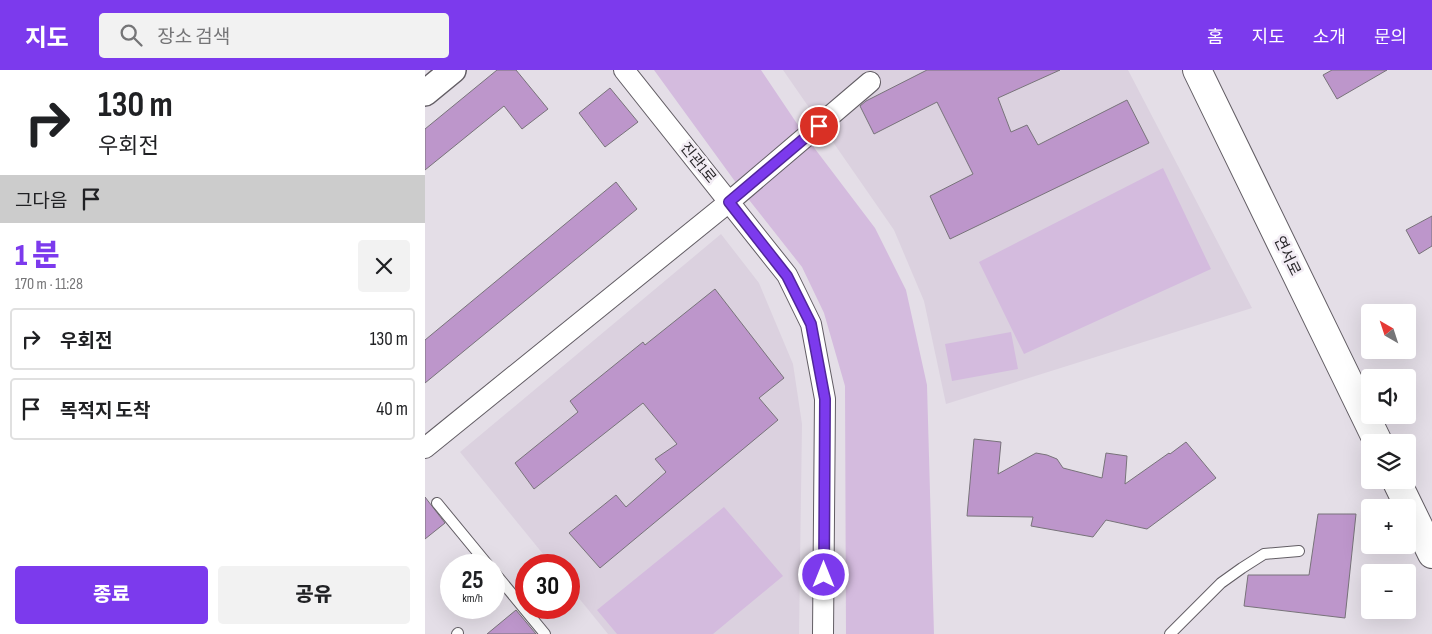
<!DOCTYPE html>
<html lang="ko">
<head>
<meta charset="utf-8">
<style>
  body { margin:0; font-family:"Sofia Sans Condensed","Noto Sans KR",sans-serif; background:#f2f2f2; color:#202124; height:100vh; display:flex; flex-direction:column; font-size:19px; white-space:nowrap }
  * { box-sizing:border-box; margin:0 }
  p { font-size:16px; color:#757577 }
  .icon { flex:none; width:28px; height:28px; fill:none; stroke:currentColor; stroke-width:2; stroke-linecap:round; stroke-linejoin:round }
  .map { position:relative; flex:1; overflow:hidden }
  .sheet { display:flex; flex-direction:column; background:#fff; width:425px }
  .sheet>* { flex:none }
  .guide { background:#fff; color:#202124; overflow:hidden }
  .needle { width:32px; rotate:321deg }
  .controls { position:absolute; left:936px; top:234px; display:grid; gap:10px }
  .controls a { display:grid; place-items:center; width:55px; height:55px; border-radius:5px; background:#fff; box-shadow:0 5px 20px #0002; font-size:25px }
  .speed { position:absolute; left:15px; top:484px; display:flex; gap:10px; font-size:25px; font-weight:700; text-align:center }
  .speed>* { display:grid; place-content:center; width:65px; height:65px; border-radius:50%; background:#fff; box-shadow:0 5px 20px #0002; line-height:1 }
  .speed small { font-size:12px; font-weight:400 }
  .speed .limit { border:8px solid #d22; background:#fff; color:#111 }
  .pin { position:absolute; display:grid; place-items:center; width:42px; height:42px; color:#fff; margin:-21px; border:2px solid #fff; border-radius:50%; box-shadow:0 1px 5px #0007 }
  .me { position:absolute; width:55px; margin:-28px; rotate:0deg; stroke-linejoin:round; filter:drop-shadow(0 0 4px #0008) }
  .turn { display:flex; align-items:center; gap:18px; height:105px; padding:0 15px; font-size:22px }
  .turn .icon { width:65px; height:65px; stroke-width:2.5 }
  .turn b { display:block; font-size:35px; line-height:42px }
  .then { display:flex; align-items:center; height:48px; padding:0 15px; background:#0003; gap:10px; font-size:19px }
  .round { display:grid; place-items:center; flex:none; width:52px; height:52px; border-radius:5px; background:#f2f2f2 }
  .summary { display:flex; align-items:center; justify-content:space-between; height:85px; padding:0 15px }
  h1 { font-size:30px; font-weight:800; line-height:38px; color:#7c3aed }
  .button { display:flex; gap:10px; margin-top:auto; padding:10px 15px }
  .button a { flex:1; height:58px; border-radius:5px; background:#7c3aed; color:#fff; font-size:20px; font-weight:800; line-height:58px; text-align:center }
  .button a+a { background:#f2f2f2; color:#202124 }
  ul { padding:0; list-style:none }
  li { display:flex; align-items:center; gap:15px; height:62px; margin:0 10px 8px; padding:0 5px; border:2px solid #e0e0e0; border-radius:5px }
  li div { flex:1 }
  li b { display:block; font-size:19px }
  li em { font-style:normal }
  header { display:flex; align-items:center; gap:30px; box-sizing:border-box; height:70px; padding:0 25px; background:#7c3aed; color:#fff }
  header strong { font-size:24px }
  nav { display:flex; gap:28px; margin-inline-start:auto; font-size:18px }
  .search { width:350px; height:45px; background:#f2f2f2; display:flex; align-items:center; gap:12px; box-sizing:border-box; padding:0 18px; border-radius:5px; color:#757577; font-size:19px }
  main { display:flex; flex:1; min-height:0 }
  .map>svg:first-child { display:block }
  .built { fill:#dbd1df }
  .green { fill:#d4bbde }
  .building { fill:#bd96cb; stroke:#78737a }
  .lines { fill:none; stroke-linecap:round; stroke-linejoin:round }
  .service-casing { stroke:#625d64; stroke-width:12 }
  .minor-casing { stroke:#625d64; stroke-width:22 }
  .tertiary-casing { stroke:#625d64; stroke-width:28 }
  .secondary-casing { stroke:#625d64; stroke-width:30 }
  .service { stroke:#fff; stroke-width:10 }
  .minor { stroke:#fff; stroke-width:20 }
  .tertiary { stroke:#fff; stroke-width:25 }
  .secondary { stroke:#fff; stroke-width:28 }
  .route-casing { stroke:#51269a; stroke-width:12 }
  .route { stroke:#7c3aed; stroke-width:9 }
  .labels { text-anchor:middle; dominant-baseline:central; stroke-width:5; stroke-linejoin:round; paint-order:stroke }
  .street-label { font-size:15px; fill:#282629; stroke:#f2ecf4 }
</style>
</head>
<body>
<header>
<strong>지도</strong>
<div class="search"><svg class="icon" aria-label="search" viewBox="0 0 24 24"><circle cx="10" cy="10" r="6"/><path d="M15 15l6 6"/></svg>장소 검색</div>
<nav><a>홈</a><a>지도</a><a>소개</a><a>문의</a></nav>
</header>
<main>
<section class="sheet">
<div class="guide">
<div class="turn"><svg class="icon" aria-label="right" viewBox="0 0 24 24"><path d="M7 20v-9h11M14 6l5 5-5 5"/></svg><div><b>130 m</b>우회전</div></div>
<div class="then">그다음<svg class="icon" aria-label="arrive" viewBox="0 0 24 24"><path d="M6 21V4h12l-3 4 3 4H6"/></svg></div>
</div>
<div class="summary"><div><h1>1 분</h1><p>170 m · 11:28</p></div><a class="round"><svg class="icon" aria-label="close" viewBox="0 0 24 24"><path d="M6 6l12 12M18 6L6 18"/></svg></a></div>
<ul>
<li><svg class="icon" aria-label="right" viewBox="0 0 24 24"><path d="M7 20v-9h11M14 6l5 5-5 5"/></svg><div><b>우회전</b></div><em>130 m</em></li>
<li><svg class="icon" aria-label="arrive" viewBox="0 0 24 24"><path d="M6 21V4h12l-3 4 3 4H6"/></svg><div><b>목적지 도착</b></div><em>40 m</em></li>
</ul>
<div class="button"><a>종료</a><a>공유</a></div>
</section>
<div class="map">
<svg width="1007" height="564" viewBox="0 0 1007 564">
  <rect width="100%" height="100%" fill="#e4dee7"/>
  <path class="built" d="M358 0H703L827 238 521 334 499 231 469 160Z
    M296 164 334 213 368 294 377 354 374 564H183L144 516V495H127L35 382Z"/>
  <path class="green" d="M229 0H336L381 67 450 158 481 220 502 315 509 564H421L420 316 399 243 377 197 317 121Z
    M738 98 786 199 599 284 554 192Z
    M586 262 593 299 527 311 520 274Z
    M299 437 358 506 288 564H192L172 540Z"/>
  <path class="building" d="M72 0H91L123 39 97 59 79 36 0 100V59Z
    M502 0H635L573 28 586 62 602 55 613 75 702 30 724 73 525 169 505 126 548 104 512 32 449 64 435 36 441 31Z
    M907 0H962L912 29 898 5Z
    M185 18 213 52 180 77 154 43Z
    M191 112 212 139 0 313V270Z
    M1007 146V176L994 184 981 160Z
    M290 219 359 308 334 328 353 350 175 498 144 463 191 425 201 437 241 402 230 389 252 374 218 333 109 419 90 393 153 342 145 331 218 272 220 275Z
    M549 369 576 372 573 404 611 383 622 385 632 389 638 398 677 408 681 383 702 386 700 414 744 383 745 384 761 372 791 408 722 459 681 450 668 467 606 456 608 447 542 446Z
    M0 427 20 453 0 469Z
    M893 444H931L920 548 819 536 823 505H884Z
    M91 540 111 564H62Z"/>
  <g class="lines">
    <g class="service-casing">
      <path id="service" d="M12 433 63 495
        M69 502 120 564
        M32 564 33 563
        M745 564 796 513 817 498 839 484 874 481"/>
    </g>
    <g class="minor-casing">
      <path id="minor" d="M199 0 362 205 386 254 400 329 398 564
        M0 378 304 132 445 12"/>
    </g>
    <g class="tertiary-casing">
      <path id="tertiary" d="M0 23 28 0"/>
    </g>
    <g class="secondary-casing">
      <path id="secondary" d="M772 0 953 372
        M971 410 1007 484"/>
    </g>
    <use href="#service" class="service"/>
    <use href="#minor" class="minor"/>
    <use href="#tertiary" class="tertiary"/>
    <use href="#secondary" class="secondary"/>
  </g>
  <g class="lines">
    <g class="route-casing">
      <path id="route" d="M394 56 304 132 362 206 386 254 400 329 399 505"/>
    </g>
    <use href="#route" class="route"/>
  </g>
  <g class="labels">
    <g class="street-label">
      <text transform="translate(273 93) rotate(51)">진관1로</text>
      <text transform="translate(862 186) rotate(64)">연서로</text>
    </g>
  </g>
</svg>
<div class="controls">
<a><svg class="needle" viewBox="-14 -14 28 28"><path d="M0-13l5 13h-10z" fill="#e53935"/><path d="M0 13l5-13h-10z" fill="#757577"/></svg></a>
<a><svg class="icon" aria-label="sound" viewBox="0 0 24 24"><path d="M4 9h4l5-4v14l-5-4H4zM17 9q2 3 0 6"/></svg></a>
<a><svg class="icon" aria-label="layers" viewBox="0 0 24 24"><path d="M12 4l9 5-9 5-9-5zM3 14l9 5 9-5"/></svg></a>
<a>+</a>
<a>−</a>
</div>
<div class="speed"><div>25<small>km/h</small></div><div class="limit">30</div></div>
<div class="pin" style="left:394px;top:56px;background:#d93025"><svg class="icon" aria-label="arrive" viewBox="0 0 24 24"><path d="M6 21V4h12l-3 4 3 4H6"/></svg></div>
<svg class="me" style="left:399px;top:505px" viewBox="-20 -20 40 40"><circle r="17" fill="#7c3aed" stroke="#fff" stroke-width="3"/><path d="M0-11L8 9 0 5-8 9z" fill="#fff"/></svg>
</div>
</main>
</body>
</html>
